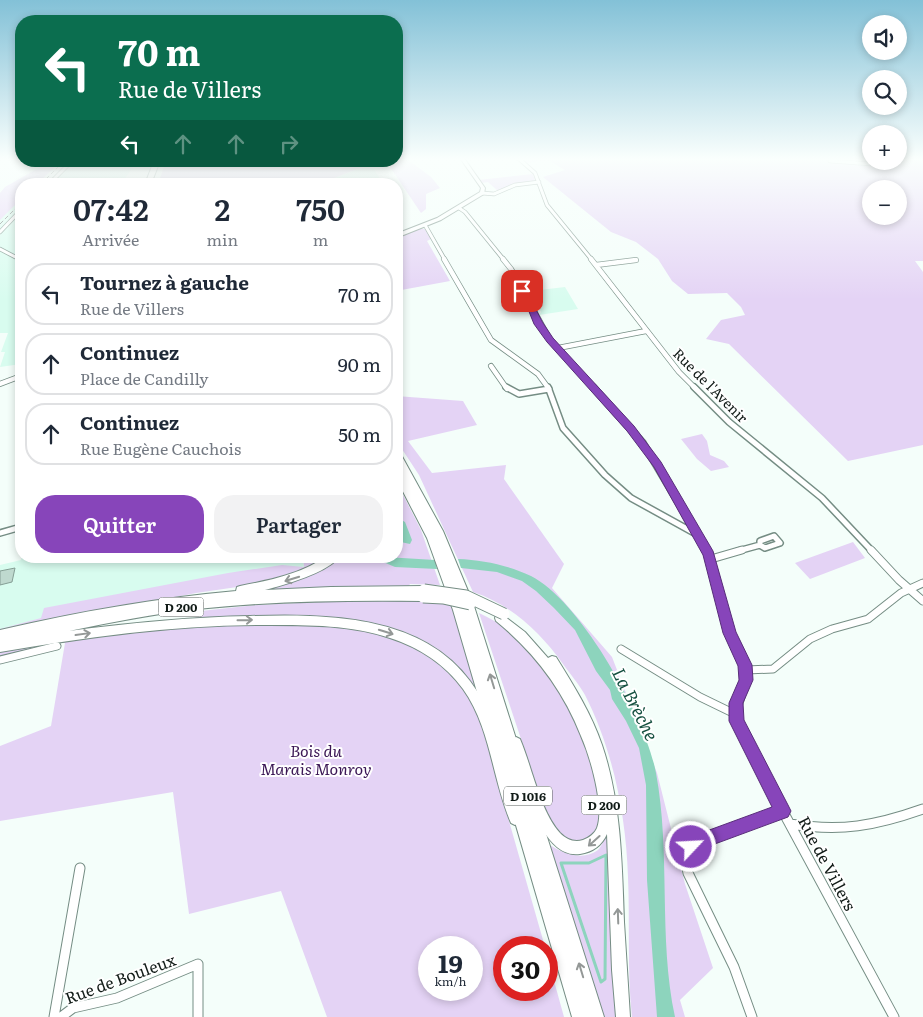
<!DOCTYPE html>
<html lang="fr">
<head>
<meta charset="utf-8">
<style>
  body { margin:0; font-family:Literata,serif; background:#f2f2f3; color:#1f2937; height:100vh; display:flex; flex-direction:column; font-size:19px; white-space:nowrap }
  * { box-sizing:border-box; margin:0 }
  p { font-size:16px; color:#747a83 }
  .icon { flex:none; width:28px; height:28px; fill:none; stroke:currentColor; stroke-width:2; stroke-linecap:round; stroke-linejoin:round }
  .map { position:relative; flex:1; overflow:hidden }
  .panel { position:absolute; left:15px; top:178px; width:388px; height:385px; display:flex; flex-direction:column; background:#fff; border-radius:20px; box-shadow:0 2px 8px #0003 }
  .panel>* { flex:none }
  .guide { position:absolute; left:15px; top:15px; width:388px; height:152px; border-radius:20px; box-shadow:0 2px 8px #0003; background:#0b6e4f; color:#fff; overflow:hidden }
  .controls { position:absolute; left:862px; top:15px; display:grid; gap:10px }
  .controls a { display:grid; place-items:center; width:45px; height:45px; border-radius:50%; background:#fff; box-shadow:0 2px 8px #0003; font-size:25px }
  .speed { position:absolute; left:418px; top:936px; display:flex; gap:10px; font-size:25px; font-weight:700; text-align:center }
  .speed>* { display:grid; place-content:center; width:65px; height:65px; border-radius:50%; background:#fff; box-shadow:0 2px 8px #0003; line-height:1 }
  .speed small { font-size:12px; font-weight:400 }
  .speed .limit { border:8px solid #d22; background:#fff; color:#111 }
  .pin { position:absolute; display:grid; place-items:center; width:42px; height:42px; color:#fff; margin:-21px; border-radius:10px; box-shadow:0 2px 8px #0006 }
  .me { position:absolute; width:55px; margin:-28px; rotate:65deg; stroke-linejoin:round; filter:drop-shadow(0 0 4px #0008) }
  .turn { display:flex; align-items:center; gap:18px; height:105px; padding:0 20px; font-size:22px }
  .turn .icon { width:65px; height:65px; stroke-width:2.5 }
  .turn b { display:block; font-size:35px; line-height:42px }
  .lanes { display:flex; align-items:center; height:48px; padding:0 20px; background:#0003; justify-content:center; gap:25px; direction:ltr }
  .lanes .off { opacity:.35 }
  .eta { display:flex; justify-content:space-evenly; align-items:center; height:85px; text-align:center }
  .eta b { font-size:30px; font-weight:600; line-height:35px }
  .action { display:flex; gap:10px; margin-top:auto; padding:10px 20px }
  .action a { flex:1; height:58px; border-radius:20px; background:#8745ba; color:#fff; font-size:20px; font-weight:600; line-height:58px; text-align:center }
  .action a+a { background:#f2f2f3; color:#1f2937 }
  ul { padding:0; list-style:none }
  li { display:flex; align-items:center; gap:15px; height:62px; margin:0 10px 8px; padding:0 10px; border:2px solid #e0e1e3; border-radius:20px }
  li div { flex:1 }
  li b { display:block; font-size:19px }
  li em { font-style:normal }
  .map>svg:first-child { display:block }
  .built { fill:#d8fcef }
  .green { fill:#e4d3f5; fill-rule:evenodd }
  .water { fill:#8dd4bd }
  .lines { fill:none; stroke-linecap:round; stroke-linejoin:round }
  .stream { stroke:#8dd4bd; stroke-width:3 }
  .building { fill:#bfd9cf; stroke:#859e95 }
  .street-far4-casing { stroke:#758d84; stroke-width:4.5 }
  .street-far3-casing { stroke:#758d84; stroke-width:6 }
  .street-far2-casing { stroke:#758d84; stroke-width:8 }
  .street-far1-casing { stroke:#758d84; stroke-width:9 }
  .street-casing { stroke:#758d84; stroke-width:11 }
  .secondary-casing { stroke:#758d84; stroke-width:2 }
  .primary-casing { stroke:#758d84; stroke-width:2 }
  .highway-casing { stroke:#758d84; stroke-width:2 }
  .street-far4 { stroke:#fff; stroke-width:3 }
  .street-far3 { stroke:#fff; stroke-width:4.5 }
  .street-far2 { stroke:#fff; stroke-width:5 }
  .street-far1 { stroke:#fff; stroke-width:7 }
  .street { stroke:#fff; stroke-width:9 }
  .secondary { fill:#fff; fill-rule:evenodd }
  .primary { fill:#fff; fill-rule:evenodd }
  .highway { fill:#fff; fill-rule:evenodd }
  .rail { stroke:#6d7773; stroke-width:1; stroke-dasharray:4.5 2.5; stroke-linecap:butt }
  .primary-bridge-casing { stroke:#758d84; stroke-width:13; stroke-linecap:butt }
  .primary-bridge { stroke:#fff; stroke-width:11 }
  .oneway { stroke:#949897 }
  .route { fill:#8745ba; stroke:#582d79 }
  .labels { text-anchor:middle; dominant-baseline:central; stroke-width:4; stroke-linejoin:round; paint-order:stroke }
  .shield { fill:#fff; stroke:#585f5d; stroke-width:1 }
  .shield-label { font-size:12px; font-weight:bold; fill:#111b17 }
  .street-label { font-size:14px; fill:#111b17; stroke:#fff }
  .near-park-label { font-size:16px; font-style:italic; fill:#3b1755; stroke:#fff }
  .near-street-label { font-size:16px; fill:#111b17; stroke:#fff }
  .near-water-label { font-size:18px; font-style:italic; fill:#165141; stroke:#fff }
</style>
</head>
<body>
<div class="map">
<svg width="923" height="1017" viewBox="0 0 923 1017">
  <rect width="100%" height="100%" fill="#f4fefa"/>
  <path class="built" d="M74 161H137L124 180 94 181 89 184H51Z
    M366 166 374 169 383 184H319Z
    M21 197V364L0 367 5 352H1L8 333H0V217Z
    M565 287 578 309 539 315 541 312 531 291Z
    M22 556H303L304 568 65 612 0 629V565L21 560Z"/>
  <path class="green" d="M396 158 398 160 407 159 431 177 440 188 426 194V209L421 213 388 164 396 161Z
    M527 158H748L766 160 771 158H829L870 163 830 162 873 166 872 161H899V158H923V261H915L923 272V445L848 461 729 344 706 339 721 320 745 315 741 307 727 293 688 294 672 281 658 259 636 242 611 232 543 177 565 170 548 160 525 163 521 159ZM871 189H899V216H871Z
    M51 161H61L37 184H21V199L0 220V193L5 187Z
    M166 161H378L334 178 346 184H158Z
    M533 174 535 181 513 184 498 191 488 182 481 183 479 180Z
    M419 229H425L431 239 427 241 450 281 396 291V238Z
    M396 396 463 401 477 425 408 441 432 473 506 465 504 479 564 564 552 588 612 657 657 773 685 884 713 968 680 1000 685 1017H632C627 971 630 923 628 877 626 815 613 750 585 695 579 684 570 674 563 664 540 632 510 604 473 592L419 475 396 440Z
    M702 434 707 441 710 455 724 461 729 467 711 471 697 459 681 439Z
    M396 481 421 530 440 585 410 584 408 587H330L257 591 258 584 196 593 0 632V629L41 618 44 608 228 573 282 565 304 567 303 556H396Z
    M853 542 865 558 810 579 795 563Z
    M405 598 452 604 478 688H474L452 664 360 622 332 617 194 619 201 611 257 605Z
    M479 613C502 624 523 638 539 658 549 671 558 686 566 699 576 718 607 804 600 823 594 841 581 842 564 841L545 811Z
    M279 623C304 624 329 624 353 627 404 634 451 664 477 709L545 947 504 948V990H546V952L564 1017H327L281 891 189 914 173 792 0 821V746L51 726 65 643 52 642 50 645 0 657V649L18 646 189 626ZM429 948H471V990H429Z
    M608 833 616 1017H604L550 845C563 854 584 861 598 850 602 846 605 837 608 833Z"/>
  <path class="water" d="M396 517 405 522 412 540 410 544 396 541Z
    M369 556 435 560 437 569 395 567Z
    M458 559C483 560 507 565 531 576 581 601 646 718 656 773 671 853 658 937 675 1017H657L647 880 646 785 639 748 626 721 612 699 610 690 596 671 575 630 554 608 536 591 522 581 497 572 461 568Z"/>
  <g class="lines">
    <path class="stream" d="M606 855 605 979 601 982 561 863H589Z"/>
  </g>
  <path class="building" d="M15 568 12 582 0 585V571Z"/>
  <g class="lines">
    <g class="street-far4-casing">
      <path id="street-far4" d="M518 158 535 173 547 205 592 260
        M830 161 872 164 868 158
        M49 184 72 161
        M482 193 494 194 515 185 539 182
        M459 208 465 212 504 260
        M425 225 445 260
        M0 232 21 210
        M0 249 21 260"/>
    </g>
    <g class="street-far3-casing">
      <path id="street-far3" d="M18 259 21 260
        M444 259 491 340 538 374 549 389
        M503 259 511 269 550 340 594 389
        M591 259 679 372 696 389
        M596 265 636 260
        M558 348 646 331
        M491 366 507 389
        M0 384 21 376"/>
    </g>
    <g class="street-far2-casing">
      <path id="street-far2" d="M506 387 519 394 549 389
        M548 387 563 428 605 475 631 498 698 535
        M593 387 643 443 707 551
        M694 387 729 422 822 498 872 551
        M0 533 21 527
        M774 536 780 543 765 548 760 545V541Z
        M738 551 760 545"/>
    </g>
    <g class="street-far1-casing">
      <path id="street-far1" d="M706 550 714 571 728 627 746 668V681L736 713 740 732 754 757
        M871 550 899 580 923 601
        M711 559 742 550
        M621 649 700 697 735 714
        M0 660 57 646
        M746 670 773 669 810 639 832 629 868 619 901 593 923 583"/>
    </g>
    <g class="street-casing">
      <path id="street" d="M753 756 894 1017
        M790 824C841 832 875 826 923 809
        M54 1017 80 868
        M61 1017 73 1008 117 998 198 964V1017
        M752 1017 734 967 688 873 686 863 688 853 699 841 783 811"/>
    </g>
    <g class="secondary-casing">
      <path id="secondary" d="M460 158H464L485 188 484 194 441 220 396 238V234L437 218 480 192 481 188Z"/>
    </g>
    <g class="primary-casing">
      <path id="primary" d="M327 556H340C328 573 284 585 265 590L331 587 424 586 427 587 429 590 426 594 428 597 426 600 423 601C348 600 272 601 197 609 154 614 112 622 69 631 129 623 190 617 250 616 325 614 421 614 470 681 500 720 506 774 521 819L519 823 515 825 511 823C492 779 491 728 463 689 445 664 418 647 390 638 351 625 310 625 270 625 179 624 89 637 0 652V630C78 612 156 598 236 591L237 587 240 586C271 580 301 574 327 556Z
        M500 613 525 632 548 658 552 656 556 657C574 686 591 713 602 745 621 801 622 863 624 922 626 954 628 985 630 1017H616L612 970 607 834C602 845 593 852 580 854 538 860 522 772 510 743L512 739 516 737 520 739C532 767 540 811 560 833 566 839 574 843 583 840 589 838 595 833 597 828 605 807 590 756 581 736 563 690 534 652 496 621L495 618 496 615Z"/>
    </g>
    <g class="highway-casing">
      <path id="highway" d="M154 161H160L151 184H145Z
        M396 450 399 451 443 531 473 603 604 1017H572L453 610 427 538 396 478V465H398Z"/>
    </g>
    <use href="#street-far4" class="street-far4"/>
    <use href="#street-far3" class="street-far3"/>
    <use href="#street-far2" class="street-far2"/>
    <use href="#street-far1" class="street-far1"/>
    <use href="#street" class="street"/>
    <use href="#secondary" class="secondary"/>
    <use href="#primary" class="primary"/>
    <use href="#highway" class="highway"/>
    <path class="rail" d="M41 184 64 161
      M0 224 21 203"/>
    <g class="primary-bridge-casing">
      <path id="primary-bridge" d="M424 590 466 596 504 614
        M423 597 443 598 470 604"/>
    </g>
    <use href="#primary-bridge" class="primary-bridge"/>
  </g>
  <defs><path id="oneway-shaft" d="M-6 0H5M1.5-3L5.5 0L1.5 3" fill="none" stroke-width="1.6" stroke-linecap="round" stroke-linejoin="round" transform="scale(1.25)"/></defs>
  <g class="oneway">
    <use href="#oneway-shaft" transform="translate(292 579) rotate(163)"/>
    <use href="#oneway-shaft" transform="translate(245 620) rotate(-1)"/>
    <use href="#oneway-shaft" transform="translate(386 632) rotate(17)"/>
    <use href="#oneway-shaft" transform="translate(83 634) rotate(-8)"/>
    <use href="#oneway-shaft" transform="translate(492 681) rotate(-107)"/>
    <use href="#oneway-shaft" transform="translate(594 841) rotate(138)"/>
    <use href="#oneway-shaft" transform="translate(618 916) rotate(-92)"/>
    <use href="#oneway-shaft" transform="translate(581 970) rotate(-107)"/>
  </g>
  <linearGradient id="sky" x2="0" y2="1"><stop stop-color="#83c1d7"/><stop offset="0.53" stop-color="#fafffd"/><stop offset="1" stop-color="#fafffd" stop-opacity="0"/></linearGradient>
  <rect width="923" height="300" fill="url(#sky)"/>
  <path class="route" d="M520 289H525L543 323 553 338 634 426 661 462 713 551 736 632 752 665 753 680 743 703 744 720 788 805 791 811 788 817 704 848 691 855 685 852 683 847 685 841 693 836 772 807 729 721V703L739 680 738 666 723 633 703 555 654 467 627 431 547 342 534 324Z"/>
  <g class="labels">
    <g class="shield">
      <rect x="158.5" y="597.5" width="45" height="19" rx="4"/>
      <rect x="504" y="786.5" width="48" height="19" rx="4"/>
      <rect x="581.5" y="795.5" width="45" height="19" rx="4"/>
    </g>
    <g class="shield-label">
      <text x="181" y="607">D 200</text>
      <text x="528" y="796">D 1016</text>
      <text x="604" y="805">D 200</text>
    </g>
    <g class="street-label">
      <text transform="translate(711 385) rotate(45)">Rue de l'Avenir</text>
    </g>
    <g class="near-park-label">
      <text x="316" y="750">Bois du<tspan x="316" dy="18">Marais Monroy</tspan></text>
    </g>
    <g class="near-street-label">
      <text transform="translate(828 863) rotate(62)">Rue de Villers</text>
      <text transform="translate(120 978) rotate(-20)">Rue de Bouleux</text>
    </g>
    <g class="near-water-label">
      <text transform="translate(636 704) rotate(63)">La Brèche</text>
    </g>
  </g>
</svg>
<div class="controls">
<a><svg class="icon" aria-label="sound" viewBox="0 0 24 24"><path d="M4 9h4l5-4v14l-5-4H4zM17 9q2 3 0 6"/></svg></a>
<a><svg class="icon" aria-label="search" viewBox="0 0 24 24"><circle cx="10" cy="10" r="6"/><path d="M15 15l6 6"/></svg></a>
<a>+</a>
<a>−</a>
</div>
<div class="speed"><div>19<small>km/h</small></div><div class="limit">30</div></div>
<div class="pin" style="left:522px;top:291px;background:#d93025"><svg class="icon" aria-label="arrive" viewBox="0 0 24 24"><path d="M6 21V4h12l-3 4 3 4H6"/></svg></div>
<svg class="me" style="left:691px;top:847px" viewBox="-20 -20 40 40"><circle r="17" fill="#8745ba" stroke="#fff" stroke-width="3"/><path d="M0-11L8 9 0 5-8 9z" fill="#fff"/></svg>
<div class="guide">
<div class="turn"><svg class="icon" aria-label="left" viewBox="0 0 24 24"><path d="M17 20v-9H6M10 6l-5 5 5 5"/></svg><div><b>70 m</b>Rue de Villers</div></div>
<div class="lanes"><svg class="icon" aria-label="left" viewBox="0 0 24 24"><path d="M17 20v-9H6M10 6l-5 5 5 5"/></svg><svg class="icon off" aria-label="ahead" viewBox="0 0 24 24"><path d="M12 20V5M6 11l6-6 6 6"/></svg><svg class="icon off" aria-label="ahead" viewBox="0 0 24 24"><path d="M12 20V5M6 11l6-6 6 6"/></svg><svg class="icon off" aria-label="right" viewBox="0 0 24 24"><path d="M7 20v-9h11M14 6l5 5-5 5"/></svg></div>
</div>
<section class="panel">
<div class="eta">
<div><b>07:42</b><p>Arrivée</p></div>
<div><b>2</b><p>min</p></div>
<div><b>750</b><p>m</p></div>
</div>
<ul>
<li><svg class="icon" aria-label="left" viewBox="0 0 24 24"><path d="M17 20v-9H6M10 6l-5 5 5 5"/></svg><div><b>Tournez à gauche</b><p>Rue de Villers</p></div><em>70 m</em></li>
<li><svg class="icon" aria-label="ahead" viewBox="0 0 24 24"><path d="M12 20V5M6 11l6-6 6 6"/></svg><div><b>Continuez</b><p>Place de Candilly</p></div><em>90 m</em></li>
<li><svg class="icon" aria-label="ahead" viewBox="0 0 24 24"><path d="M12 20V5M6 11l6-6 6 6"/></svg><div><b>Continuez</b><p>Rue Eugène Cauchois</p></div><em>50 m</em></li>
</ul>
<div class="action"><a>Quitter</a><a>Partager</a></div>
</section>
</div>
</body>
</html>
